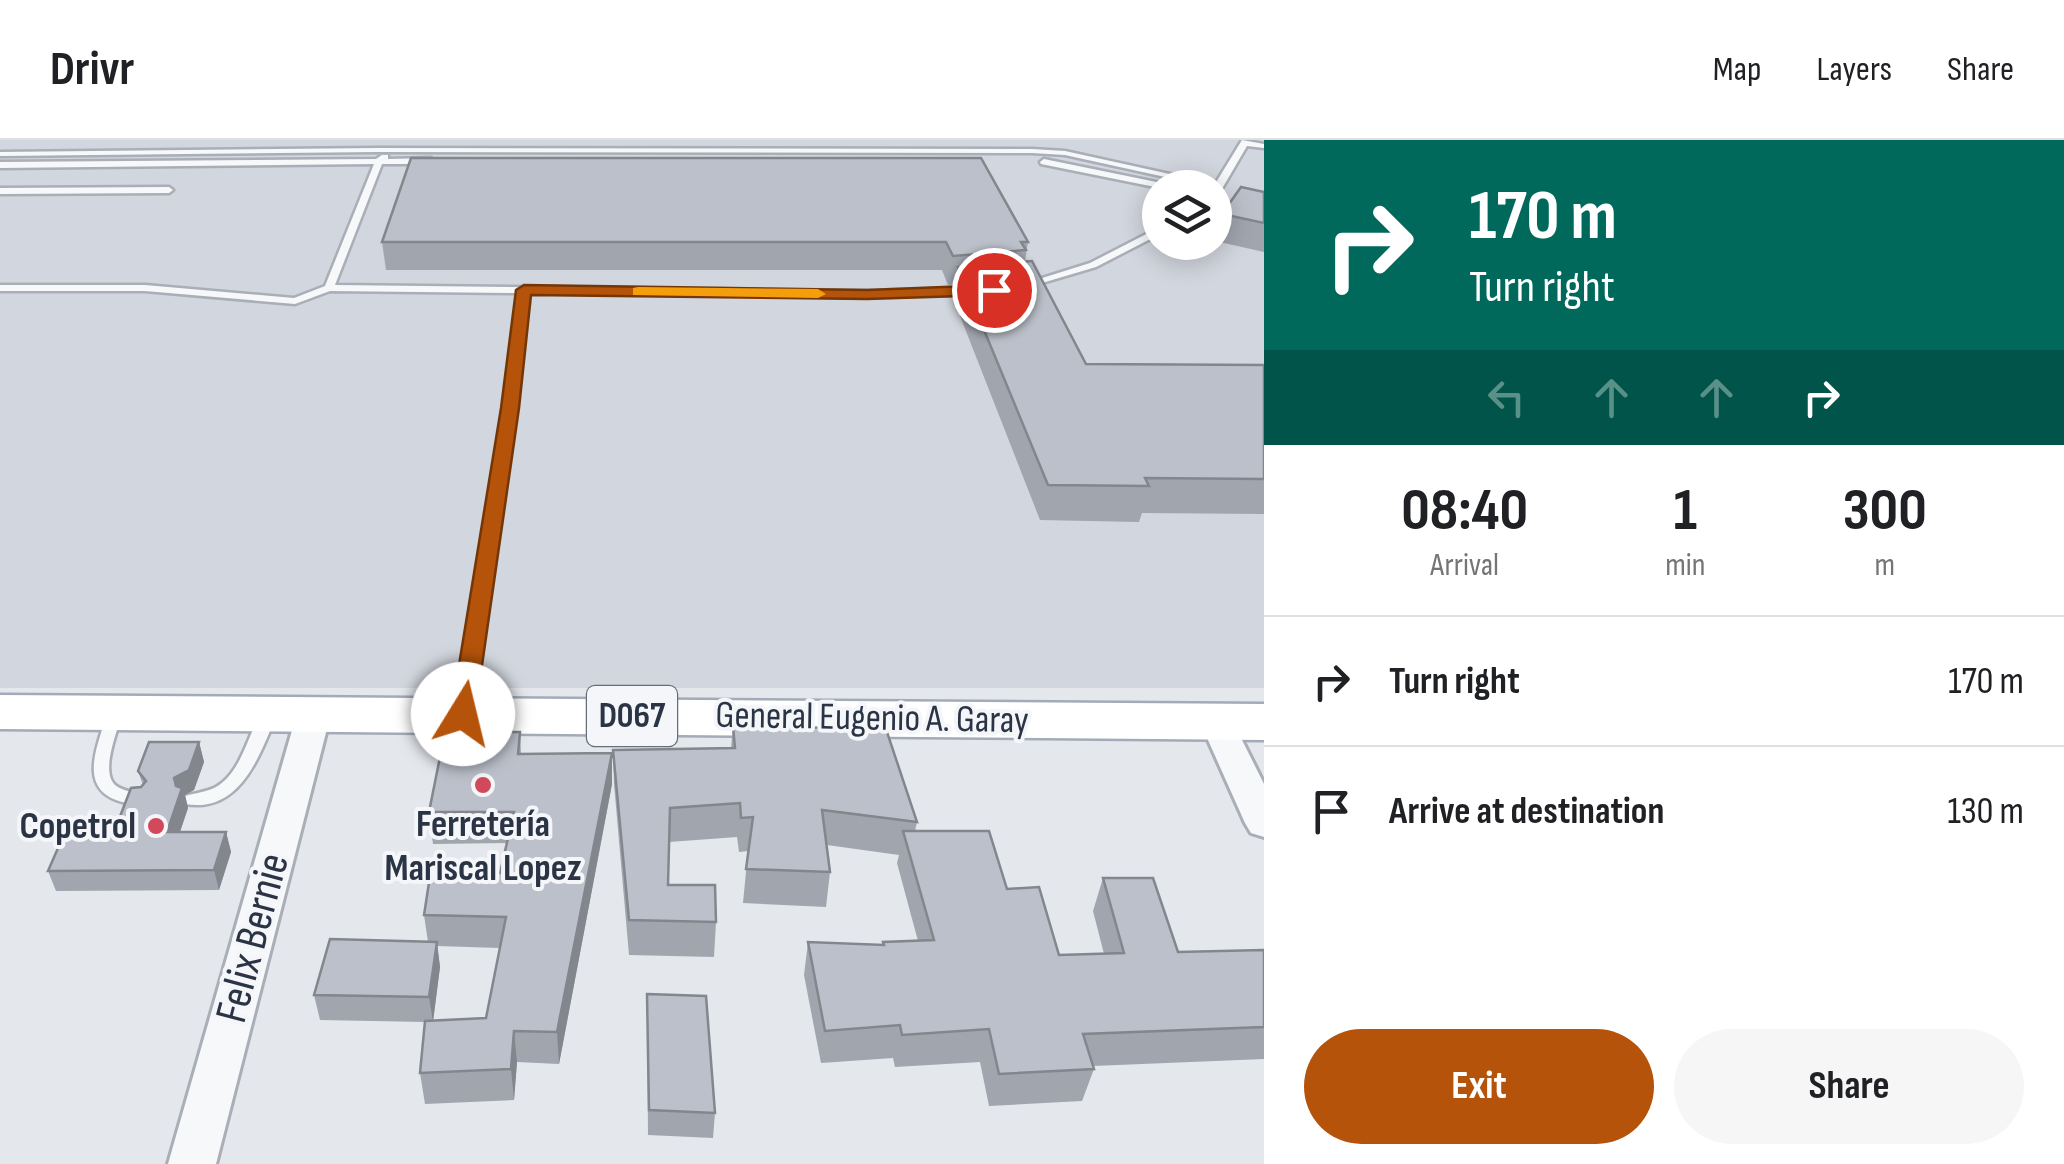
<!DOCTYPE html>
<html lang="en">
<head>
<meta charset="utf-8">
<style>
  body { margin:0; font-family:"Sofia Sans Condensed",sans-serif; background:#f6f6f6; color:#202124; height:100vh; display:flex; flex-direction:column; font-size:38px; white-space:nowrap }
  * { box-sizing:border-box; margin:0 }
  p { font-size:32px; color:#757577 }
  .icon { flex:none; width:55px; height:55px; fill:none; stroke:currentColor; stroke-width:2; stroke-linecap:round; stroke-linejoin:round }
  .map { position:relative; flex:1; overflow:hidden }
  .sheet { display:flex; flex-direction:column; background:#fff; width:800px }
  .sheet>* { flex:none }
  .hud { background:#00695c; color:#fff; overflow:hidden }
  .tools { position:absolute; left:1142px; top:30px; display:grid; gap:20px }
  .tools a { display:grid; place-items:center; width:90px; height:90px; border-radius:50%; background:#fff; box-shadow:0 5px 25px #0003; font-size:50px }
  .pin { position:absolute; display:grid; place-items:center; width:85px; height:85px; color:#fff; margin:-42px; border:5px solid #fff; border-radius:50%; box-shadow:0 2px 10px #0007 }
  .me { position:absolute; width:110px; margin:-55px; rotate:9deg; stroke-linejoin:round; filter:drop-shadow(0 0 8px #0008) }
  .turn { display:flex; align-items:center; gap:35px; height:210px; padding:0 40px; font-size:45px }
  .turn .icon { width:130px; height:130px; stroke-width:2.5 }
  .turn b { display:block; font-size:70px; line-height:85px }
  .lanes { display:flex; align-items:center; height:95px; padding:0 40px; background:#0003; justify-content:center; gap:50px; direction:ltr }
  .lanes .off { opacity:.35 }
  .eta { display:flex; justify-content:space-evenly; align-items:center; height:170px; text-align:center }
  .eta b { font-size:60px; font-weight:700; line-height:70px }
  .button { display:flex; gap:20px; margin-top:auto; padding:20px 40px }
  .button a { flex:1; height:115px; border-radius:60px; background:#b45309; color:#fff; font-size:40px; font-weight:700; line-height:115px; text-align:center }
  .button a+a { background:#f6f6f6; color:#202124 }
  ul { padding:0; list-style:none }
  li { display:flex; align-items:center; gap:30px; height:130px; padding:0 40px; border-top:2px solid #e0e0e0 }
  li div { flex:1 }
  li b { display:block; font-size:38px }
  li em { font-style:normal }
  header { display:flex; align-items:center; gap:60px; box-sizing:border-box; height:140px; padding:0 50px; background:#fff; border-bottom:2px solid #e0e0e0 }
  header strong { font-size:48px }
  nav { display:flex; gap:55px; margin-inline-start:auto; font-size:35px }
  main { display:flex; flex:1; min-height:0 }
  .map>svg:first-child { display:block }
  .built { fill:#d2d6de; fill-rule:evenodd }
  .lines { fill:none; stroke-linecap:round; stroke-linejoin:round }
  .service-casing { stroke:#a9aeb7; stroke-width:5 }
  .minor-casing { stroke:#a9aeb7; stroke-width:6 }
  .primary-casing { stroke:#a3abb8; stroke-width:5 }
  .service { fill:#f7f8fa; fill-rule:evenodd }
  .minor { fill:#f7f8fa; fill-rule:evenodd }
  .primary { fill:#fff; fill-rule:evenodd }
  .wall { fill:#a1a5ae; fill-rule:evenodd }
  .shaded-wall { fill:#83868d }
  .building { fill:#bbc0ca; stroke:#83868d; stroke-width:2.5 }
  .route { fill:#b45309; stroke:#753606; stroke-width:2.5 }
  .slow { fill:#f59e0b }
  .poi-dot { fill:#d1495b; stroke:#f4f6f9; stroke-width:4 }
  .labels { text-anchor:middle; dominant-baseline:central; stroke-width:8; stroke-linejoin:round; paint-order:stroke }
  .shield { fill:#f4f6f9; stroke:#676e7b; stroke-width:2.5 }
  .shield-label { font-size:35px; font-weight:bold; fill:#2b3445 }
  .street-label { font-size:38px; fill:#2b3445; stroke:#f4f6f9 }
  .poi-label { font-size:38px; font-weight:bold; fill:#2b3445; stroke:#f4f6f9 }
  .near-street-label { font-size:45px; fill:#2b3445; stroke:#f4f6f9 }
</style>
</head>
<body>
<header>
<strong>Drivr</strong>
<nav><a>Map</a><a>Layers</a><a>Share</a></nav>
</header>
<main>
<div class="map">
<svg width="1264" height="1024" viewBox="0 0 1264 1024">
  <rect width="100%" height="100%" fill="#e4e7ec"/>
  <path class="built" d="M0 0H1264V548H0ZM1160 48H1215V102H1160Z"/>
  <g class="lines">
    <g class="service-casing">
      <path id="service" d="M1242 0 1264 4V8L1247 6 1223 47 1215 54V48L1065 15 1032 13 378 12 0 16V12L378 8 1032 9 1065 11 1215 44Z
        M382 15H388V19L431 18 435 21 431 24H382L335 145 867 151 973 148 978 151 973 154 867 157 529 153 516 267 471 574 463 579 455 574 504 267 519 153 330 151 295 164 145 151H0V145H145L294 158 325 146 374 24 0 28V22L376 19Z
        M1044 19 1171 45 1175 48H1160L1041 24 1040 22Z
        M0 48 169 47 173 50 169 53 0 54Z
        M1160 87V94L1096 127 1025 148 1020 145 1090 123Z
        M115 567 123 572C118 589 100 631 115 645 123 652 137 652 147 655L149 659 147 663C137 665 126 664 116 660 85 648 93 618 101 593 104 582 105 572 115 567Z
        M269 569 277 574C260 614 241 674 185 664L183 660 185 656C195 653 207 652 216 647 247 629 248 580 269 569Z"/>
    </g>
    <g class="minor-casing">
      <path id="minor" d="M314 562 326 565 331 573 216 1024H168L297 573 302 565Z
        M1217 570 1229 574 1264 644V697L1251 693 1245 683 1200 582 1205 574Z"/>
    </g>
    <g class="primary-casing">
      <path id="primary" d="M0 555 1264 564V600L0 589Z"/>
    </g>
    <use href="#service" class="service"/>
    <use href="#minor" class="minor"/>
    <use href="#primary" class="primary"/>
  </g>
  <path class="wall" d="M1264 52V112L1215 101 1222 74Z
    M382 102H1028L1025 121 1086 224 1264 225V374L1142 373 1139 382 1040 380 953 158 956 144 948 145 942 130H386Z
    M733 586 917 682 915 691 1007 749 1059 815 1104 814 1093 771 1103 738 1178 812 1264 810V919L1093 926 1094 929 1082 961 989 966 980 922 895 927 893 918 821 923 804 835 808 802 882 805 883 802 918 801 897 723 899 715 827 705 830 732 826 767 743 763 748 711 739 712 737 697 669 702 668 745 716 782 714 817 629 815 614 644 613 610 731 608Z
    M520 592 521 614 612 613V644L559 924 517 922 514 960 425 964 420 933 425 882 320 880 314 855 428 802 424 775 500 733 507 703 433 704 429 672ZM437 806 500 808 486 878 433 881 440 827Z
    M199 602 204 622 194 650 185 655 188 668 180 692H226L231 712 219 750 56 751 48 731 114 692 143 645 138 631Z
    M647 854 715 973 713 998 648 995Z"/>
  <path class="shaded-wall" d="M199 602 204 622 194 650 185 655 188 668 173 712 167 692 174 638Z
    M612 613V644L559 924 557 892Z
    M226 692 231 712 219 750 214 730Z
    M437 802 440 827 433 882 429 857Z
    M514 891 517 922 514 960 511 929Z"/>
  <path class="building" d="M411 18H981L1028 102H1021L1026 110 953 116 946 102H382Z
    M1241 47 1264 52V83L1222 74Z
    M1032 121 1086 224 1264 225V339L1145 338 1149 346 1048 345 958 127Z
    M733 586 886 589 917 682 822 670 830 732 746 729 753 677 741 678 740 663 670 668 668 745H715L716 782 629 780 613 610 735 608Z
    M445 592H520L518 614 612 613 557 892 514 891 511 929 420 933 425 881 486 878 506 777 424 775 430 736 500 733 514 672H429Z
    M149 602H199L189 630 174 638 176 646 182 648 167 692H226L214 730 48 731 65 692H114L131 648 141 647 146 641 138 631Z
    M903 691H989L1007 749 1039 747 1059 815 1124 813 1103 738H1153L1178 812 1264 810V887L1083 894 1094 929 999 934 989 889 902 895 900 885 825 891 808 802 884 805 883 802 934 800Z
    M330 799 437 802 429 857 314 855Z
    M647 854 706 856 715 973 649 970Z"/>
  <path class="route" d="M524 145 867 150 994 145 1002 150 994 155 867 159 531 155 519 268 475 574 463 582 451 574 501 268 516 150Z"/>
  <path class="slow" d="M638 147 818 149 826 154 818 158 633 155V148Z"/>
  <g class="poi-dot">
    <circle cx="483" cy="645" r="10"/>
    <circle cx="156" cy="686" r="10"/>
  </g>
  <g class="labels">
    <rect class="shield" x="587" y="546" width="90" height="60" rx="8"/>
    <g class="shield-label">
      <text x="632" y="576">D067</text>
    </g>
    <g class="street-label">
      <text transform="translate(872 578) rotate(1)">General Eugenio A. Garay</text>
    </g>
    <g class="poi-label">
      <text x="483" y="684">Ferretería<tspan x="483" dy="44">Mariscal Lopez</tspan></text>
      <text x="136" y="686" text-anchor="end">Copetrol</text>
    </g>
    <g class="near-street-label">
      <text transform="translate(253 798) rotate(-75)">Felix Bernie</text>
    </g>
  </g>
</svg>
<div class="tools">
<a><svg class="icon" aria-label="layers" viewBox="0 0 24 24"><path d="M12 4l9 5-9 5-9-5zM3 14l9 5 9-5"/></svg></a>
</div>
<div class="pin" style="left:994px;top:150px;background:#d93025"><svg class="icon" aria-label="arrive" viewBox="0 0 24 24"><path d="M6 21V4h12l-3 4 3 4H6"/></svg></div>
<svg class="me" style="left:463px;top:574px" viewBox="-20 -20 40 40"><circle r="19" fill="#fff"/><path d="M0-13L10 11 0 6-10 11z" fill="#b45309"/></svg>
</div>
<section class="sheet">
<div class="hud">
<div class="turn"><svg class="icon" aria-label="right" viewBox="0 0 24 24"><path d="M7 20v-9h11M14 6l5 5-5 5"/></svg><div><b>170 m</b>Turn right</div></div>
<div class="lanes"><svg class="icon off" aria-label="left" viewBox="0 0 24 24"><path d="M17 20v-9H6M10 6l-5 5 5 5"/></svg><svg class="icon off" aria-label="ahead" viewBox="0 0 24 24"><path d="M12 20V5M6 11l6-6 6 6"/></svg><svg class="icon off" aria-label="ahead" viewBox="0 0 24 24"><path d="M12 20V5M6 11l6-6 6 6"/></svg><svg class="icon" aria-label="right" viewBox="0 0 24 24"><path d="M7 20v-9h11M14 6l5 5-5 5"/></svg></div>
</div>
<div class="eta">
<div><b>08:40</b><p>Arrival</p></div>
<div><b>1</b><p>min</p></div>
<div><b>300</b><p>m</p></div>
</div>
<ul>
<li><svg class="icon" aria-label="right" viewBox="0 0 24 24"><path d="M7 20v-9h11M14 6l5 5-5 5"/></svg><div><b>Turn right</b></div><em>170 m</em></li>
<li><svg class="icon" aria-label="arrive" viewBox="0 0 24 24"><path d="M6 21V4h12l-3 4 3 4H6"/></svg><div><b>Arrive at destination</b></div><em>130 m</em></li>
</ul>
<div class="button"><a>Exit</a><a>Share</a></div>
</section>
</main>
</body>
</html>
